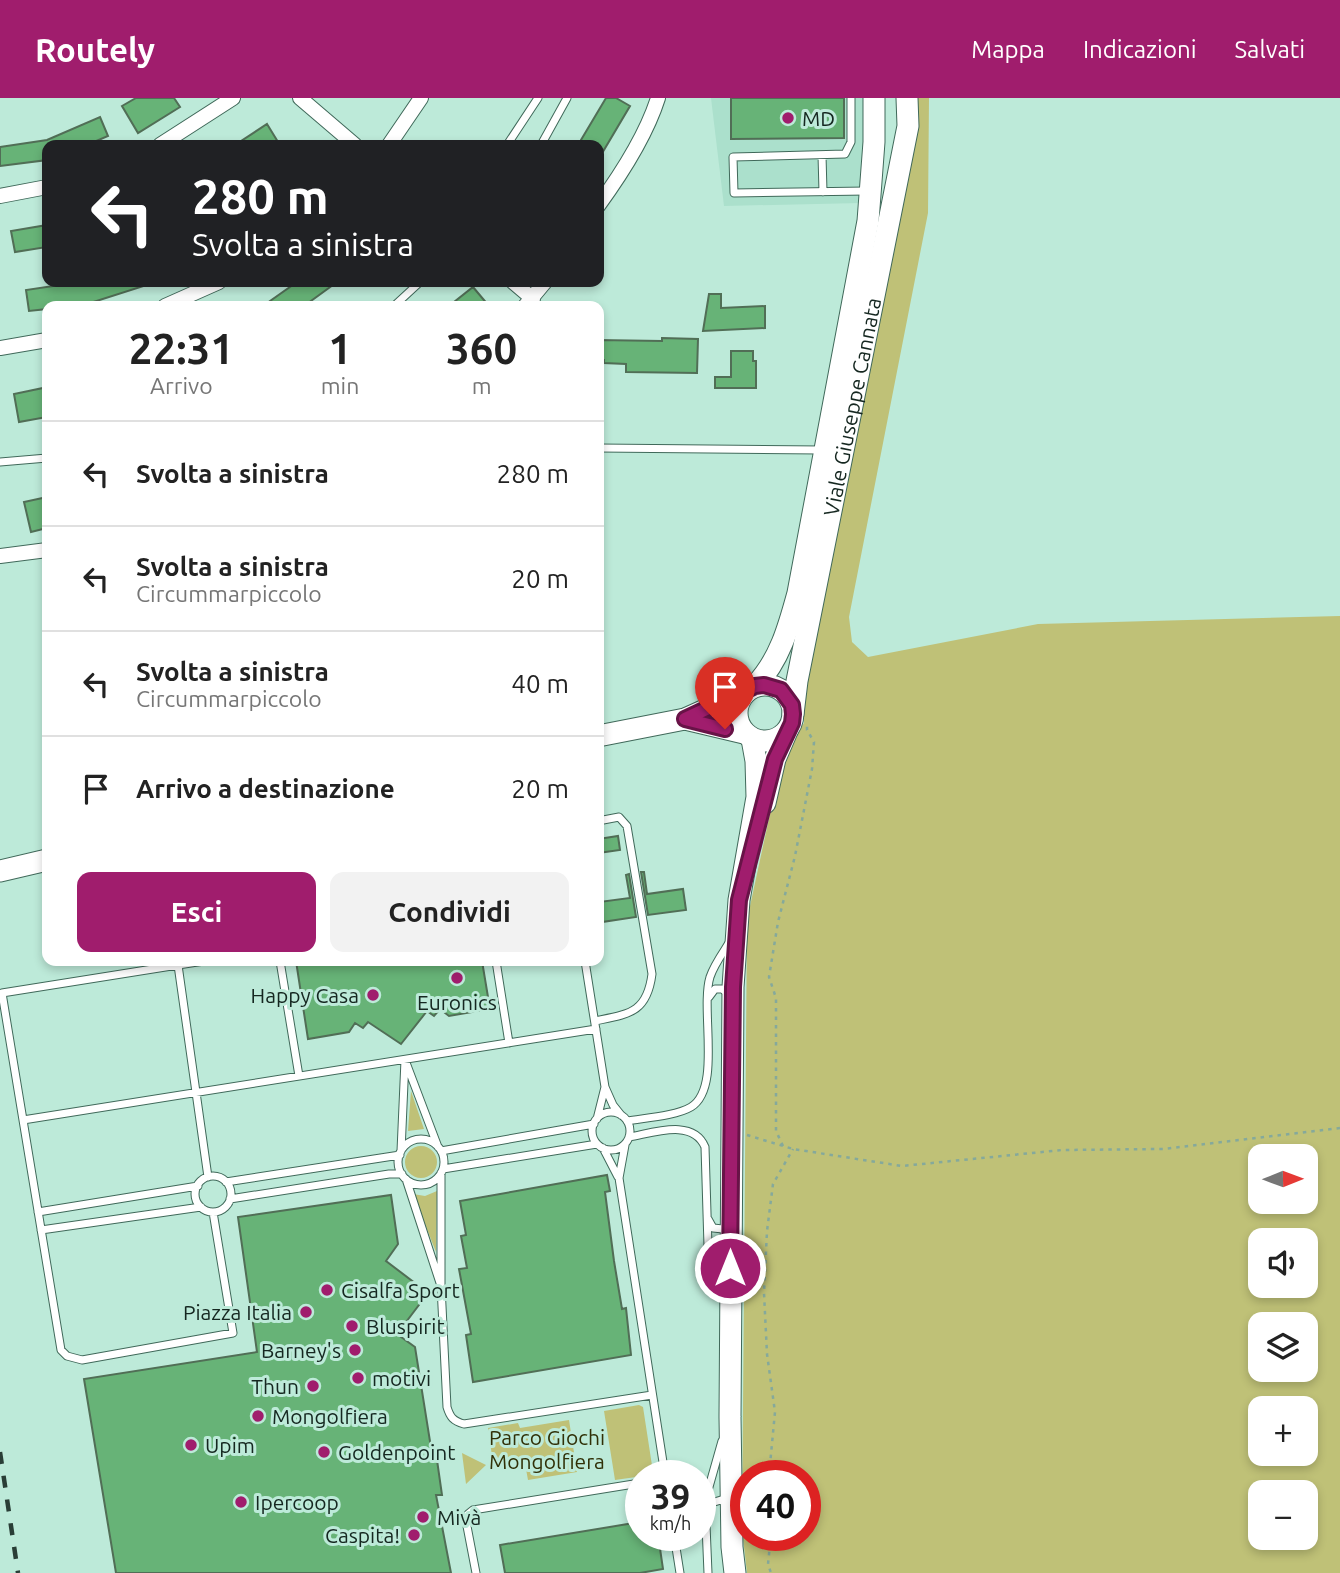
<!DOCTYPE html>
<html lang="it">
<head>
<meta charset="utf-8">
<style>
  body { margin:0; font-family:Ubuntu,sans-serif; background:#f2f2f2; color:#222; height:100vh; display:flex; flex-direction:column; font-size:26px; white-space:nowrap }
  * { box-sizing:border-box; margin:0 }
  p { font-size:23px; color:#767676 }
  .icon { flex:none; width:38px; height:38px; fill:none; stroke:currentColor; stroke-width:2; stroke-linecap:round; stroke-linejoin:round }
  .map { position:relative; flex:1; overflow:hidden }
  .side { position:absolute; left:42px; top:203px; width:562px; height:665px; display:flex; flex-direction:column; background:#fff; border-radius:14px; box-shadow:0 4px 10px #0003 }
  .side>* { flex:none }
  .top-card { position:absolute; left:42px; top:42px; width:562px; height:147px; border-radius:14px; box-shadow:0 4px 10px #0003; background:#202124; color:#fff; overflow:hidden }
  .needle { width:46px; rotate:89deg }
  .tools { position:absolute; left:1248px; top:1046px; display:grid; gap:14px }
  .tools a { display:grid; place-items:center; width:70px; height:70px; border-radius:14px; background:#fff; box-shadow:0 4px 10px #0003; font-size:35px }
  .speed { position:absolute; left:625px; top:1362px; display:flex; gap:14px; font-size:35px; font-weight:700; text-align:center }
  .speed>* { display:grid; place-content:center; width:91px; height:91px; border-radius:50%; background:#fff; box-shadow:0 4px 10px #0003; line-height:1 }
  .speed small { font-size:18px; font-weight:400 }
  .speed .limit { border:10px solid #d22; background:#fff; color:#111 }
  .pin { position:absolute; display:grid; place-items:center; width:60px; height:60px; color:#fff; margin:-72px -30px; border-radius:50% 50% 50% 0; rotate:-45deg; box-shadow:0 0 7px #0007 }
  .pin .icon { rotate:45deg }
  .me { position:absolute; width:77px; margin:-38px; rotate:0deg; stroke-linejoin:round; filter:drop-shadow(0 0 5px #0008) }
  .turn { display:flex; align-items:center; gap:24px; height:147px; padding:0 35px; font-size:32px }
  .turn .icon { width:91px; height:91px; stroke-width:2.5 }
  .turn b { display:block; font-size:49px; line-height:60px }
  .eta { display:flex; justify-content:space-evenly; align-items:center; height:119px; text-align:center }
  .eta b { font-size:42px; font-weight:700; line-height:49px }
  .action { display:flex; gap:14px; margin-top:auto; padding:14px 35px }
  .action a { flex:1; height:80px; border-radius:14px; background:#a01d6d; color:#fff; font-size:28px; font-weight:700; line-height:80px; text-align:center }
  .action a+a { background:#f2f2f2; color:#222 }
  ul { padding:0; list-style:none }
  li { display:flex; align-items:center; gap:21px; height:105px; padding:0 35px; border-top:2px solid #e0e0e0 }
  li div { flex:1 }
  li b { display:block; font-size:26px }
  li em { font-style:normal }
  header { display:flex; align-items:center; gap:42px; box-sizing:border-box; height:98px; padding:0 35px; background:#a01d6d; color:#fff }
  header strong { font-size:33px }
  nav { display:flex; gap:38px; margin-inline-start:auto; font-size:24px }
  .map>svg:first-child { display:block }
  .built { fill:#abe0cc }
  .green { fill:#bfc177; fill-rule:evenodd }
  .building { fill:#67b377; stroke:#516e56; stroke-width:2 }
  .lines { fill:none; stroke-linecap:round; stroke-linejoin:round }
  .lane-casing { stroke:#40695a; stroke-width:9 }
  .street-casing { stroke:#40695a; stroke-width:16 }
  .secondary-casing { stroke:#40695a; stroke-width:23 }
  .path { stroke:#85a99b; stroke-width:2.5; stroke-dasharray:3.5 5; stroke-linecap:butt }
  .lane { stroke:#fff; stroke-width:7 }
  .street { stroke:#fff; stroke-width:14 }
  .secondary { stroke:#fff; stroke-width:21 }
  .rail { stroke:#293e36; stroke-width:4.5; stroke-dasharray:12 12; stroke-linecap:butt }
  .route-casing { stroke:#681347; stroke-width:18 }
  .route { stroke:#a01d6d; stroke-width:12 }
  .poi-dot { fill:#a01d6d; stroke:#bdead9; stroke-width:2.5 }
  .labels { text-anchor:middle; dominant-baseline:central; stroke-width:6; stroke-linejoin:round; paint-order:stroke }
  .poi-label { font-size:21px; fill:#152720; stroke:#bdead9; text-anchor:start }
  .street-label { font-size:21px; fill:#152720; stroke:#bdead9 }
  .park-label { font-size:21px; fill:#303007; stroke:#bdead9 }
</style>
</head>
<body>
<header>
<strong>Routely</strong>
<nav><a>Mappa</a><a>Indicazioni</a><a>Salvati</a></nav>
</header>
<div class="map">
<svg width="1340" height="1475" viewBox="0 0 1340 1475">
  <rect width="100%" height="100%" fill="#bdead9"/>
  <path class="built" d="M711 0H866L861 105 724 108Z"/>
  <path class="green" d="M911 0H929L928 115 849 519 852 544 868 559 1038 526 1340 518V1475H747L742 1431 747 822 783 656 804 625V578ZM1260 1059H1306V1104H1260ZM1260 1143H1306V1188H1260ZM1260 1227H1306V1272H1260ZM1260 1311H1306V1356H1260ZM746 1377H805V1437H746ZM1260 1395H1306V1440H1260Z
    M411 993 424 1031 408 1033Z
    M405 1064a16 16 0 1 1 32 0a16 16 0 1 1-32 0Z
    M437 1093 436 1154 413 1096 425 1098Z
    M639 1307 643 1309 653 1374 650 1377 615 1382 604 1313Z
    M569 1322 577 1374 528 1382 524 1360 493 1365 488 1330 518 1325 520 1330Z
    M462 1355 486 1367 466 1386Z"/>
  <path class="building" d="M136 0H174L180 9 138 35 122 8Z
    M606 0H616L630 8 598 62V47H578Z
    M731 0H844V40L731 41Z
    M100 19 108 38 87 47H47V62L0 68V49L47 42Z
    M267 26 278 44 273 47H235Z
    M47 127V149L15 154 11 133Z
    M80 184H149L150 186 84 207 47 208V211L29 213 26 192Z
    M297 184H337L304 208H263Z
    M473 189 489 208H449Z
    M709 196H721V210L765 208V230L703 233Z
    M662 240 698 241 697 275 626 274V266L604 265V262H598V242L662 243Z
    M731 253H753V263H756V290H715V279H731Z
    M43 290 44 293 47 292V319L19 324 14 296Z
    M47 399V430L31 434 24 404Z
    M618 738 620 752 598 755V741Z
    M641 774H644L647 796 683 791 686 812 648 817Z
    M629 776 636 819 602 824 599 804 630 800 626 777Z
    M296 863H482L490 911 449 918 440 911 434 918 427 913 401 946 368 924 363 930 355 925 349 934 308 941Z
    M607 1077 610 1093 605 1094 614 1163 622 1211 626 1210 631 1257 473 1284 466 1237 471 1236 459 1171 467 1170 461 1138 466 1137 460 1103Z
    M391 1097 398 1146 386 1163 428 1195 397 1236 415 1249 432 1356 436 1355 442 1397H436L451 1475H116L84 1281 257 1254 238 1119Z
    M640 1424V1437H658L663 1471 640 1475H505L500 1447Z"/>
  <g class="lines">
    <g class="lane-casing">
      <path id="lane" d="M851 0V44L845 56 733 59 734 95 867 93
        M507 47 538 0
        M541 47 567 0
        M822 57 823 94
        M394 208 420 184
        M598 350 821 352
        M0 364 47 360
        M204 863 178 867 208 1079
        M280 863 299 978
        M496 863 509 945
        M585 863 605 989
        M178 867 2 895 61 1252 67 1258 82 1262 233 1235 213 1114
        M709 899 715 891H722L730 897
        M595 923C629 916 647 915 652 876L627 728 619 719 598 723
        M592 1033a19 19 0 1 1 38 0a19 19 0 1 1-38 0Z
        M597 1021 605 989 613 1007 621 1017
        M23 1022 596 931
        M627 1023C644 1020 676 1018 691 1009 722 990 700 912 710 879 714 867 722 856 729 845
        M629 1039C653 1035 693 1020 705 1049L708 1148 724 1180
        M398 1064a23 23 0 1 1 46 0a23 23 0 1 1-46 0Z
        M625 1047 619 1080 665 1377
        M603 1050 618 1079
        M401 1053 405 962 438 1049
        M441 1053 594 1026
        M443 1071 597 1046
        M195 1096a18 18 0 1 1 36 0a18 18 0 1 1-36 0Z
        M406 1081 441 1188V1075
        M226 1084 400 1057
        M230 1101 389 1076H402
        M38 1114 198 1088
        M708 1121 713 1130 723 1131 728 1128
        M41 1132 201 1109
        M441 1188 447 1309C450 1319 453 1323 464 1326L652 1297
        M707 1415 711 1405 721 1402 727 1406
        M674 1437 680 1475
        M476 1475 466 1423 468 1416 473 1412 640 1385
        M708 1475 705 1403 722 1343"/>
    </g>
    <g class="street-casing">
      <path id="street" d="M300 0 355 47
        M160 47 233 0
        M389 47 421 0
        M0 98 47 89
        M598 108C622 75 646 38 658 0
        M513 184 533 201
        M165 208 219 184
        M525 208 545 184
        M0 250 47 242
        M0 458 47 452"/>
    </g>
    <g class="secondary-casing">
      <g id="secondary">
        <circle cx="765" cy="615" r="28"/>
        <path d="M755 588C780 562 789 528 798 495L868 123 874 44V0"/>
        <path id="s1" d="M793 616 797 583 908 28 907 0"/>
        <path d="M685 621 744 635"/>
        <path d="M598 638 685 621 747 593"/>
        <path d="M765 705 775 661 787 633"/>
        <path d="M0 773 47 762"/>
        <path d="M735 1475 732 1449 730 1319 733 889 739 802 757 699 756 663 752 641"/>
      </g>
    </g>
    <path class="path" d="M747 1037 793 1051 902 1068 1062 1052 1163 1051 1340 1030
      M783 1048 776 1033V900L769 879 778 824 795 758 812 671 814 644 807 632V625
      M769 1377 775 1314 767 1256 764 1195 767 1133 773 1086 793 1051
      M771 1437 768 1466 771 1475"/>
    <use href="#lane" class="lane"/>
    <use href="#street" class="street"/>
    <use href="#secondary" class="secondary"/>
    <path class="rail" d="M0 1354 18 1475"/>
  </g>
  <g class="lines">
    <g class="route-casing">
      <path id="route" d="M725 631 685 621 755 588 764 587 781 592 792 607 793 616 792 625 775 661 739 802 733 889 730 1170"/>
    </g>
    <use href="#route" class="route"/>
  </g>
  <g class="poi-dot">
    <circle cx="788" cy="20" r="7"/>
    <circle cx="457" cy="880" r="7"/>
    <circle cx="373" cy="897" r="7"/>
    <circle cx="327" cy="1192" r="7"/>
    <circle cx="306" cy="1214" r="7"/>
    <circle cx="352" cy="1228" r="7"/>
    <circle cx="355" cy="1252" r="7"/>
    <circle cx="358" cy="1280" r="7"/>
    <circle cx="313" cy="1288" r="7"/>
    <circle cx="258" cy="1318" r="7"/>
    <circle cx="191" cy="1347" r="7"/>
    <circle cx="324" cy="1354" r="7"/>
    <circle cx="241" cy="1404" r="7"/>
    <circle cx="423" cy="1419" r="7"/>
    <circle cx="414" cy="1437" r="7"/>
  </g>
  <g class="labels">
    <g class="poi-label">
      <text x="802" y="20">MD</text>
      <text x="359" y="897" text-anchor="end">Happy Casa</text>
      <text x="457" y="904" text-anchor="middle">Euronics</text>
      <text x="341" y="1192">Cisalfa Sport</text>
      <text x="292" y="1214" text-anchor="end">Piazza Italia</text>
      <text x="366" y="1228">Bluspirit</text>
      <text x="341" y="1252" text-anchor="end">Barney's</text>
      <text x="372" y="1280">motivi</text>
      <text x="299" y="1288" text-anchor="end">Thun</text>
      <text x="272" y="1318">Mongolfiera</text>
      <text x="205" y="1347">Upim</text>
      <text x="338" y="1354">Goldenpoint</text>
      <text x="255" y="1404">Ipercoop</text>
      <text x="437" y="1419">Mivà</text>
      <text x="400" y="1437" text-anchor="end">Caspita!</text>
    </g>
    <g class="street-label">
      <text stroke="none"><textPath href="#s1" startOffset="313">Viale Giuseppe Cannata</textPath></text>
    </g>
    <g class="park-label">
      <text x="547" y="1339">Parco Giochi<tspan x="547" dy="24">Mongolfiera</tspan></text>
    </g>
  </g>
</svg>
<div class="tools">
<a><svg class="needle" viewBox="-14 -14 28 28"><path d="M0-13l5 13h-10z" fill="#e53935"/><path d="M0 13l5-13h-10z" fill="#767676"/></svg></a>
<a><svg class="icon" aria-label="sound" viewBox="0 0 24 24"><path d="M4 9h4l5-4v14l-5-4H4zM17 9q2 3 0 6"/></svg></a>
<a><svg class="icon" aria-label="layers" viewBox="0 0 24 24"><path d="M12 4l9 5-9 5-9-5zM3 14l9 5 9-5"/></svg></a>
<a>+</a>
<a>−</a>
</div>
<div class="speed"><div>39<small>km/h</small></div><div class="limit">40</div></div>
<div class="pin" style="left:725px;top:631px;background:#d93025"><svg class="icon" aria-label="arrive" viewBox="0 0 24 24"><path d="M6 21V4h12l-3 4 3 4H6"/></svg></div>
<svg class="me" style="left:730px;top:1170px" viewBox="-20 -20 40 40"><circle r="17" fill="#a01d6d" stroke="#fff" stroke-width="3"/><path d="M0-11L8 9 0 5-8 9z" fill="#fff"/></svg>
<div class="top-card">
<div class="turn"><svg class="icon" aria-label="left" viewBox="0 0 24 24"><path d="M17 20v-9H6M10 6l-5 5 5 5"/></svg><div><b>280 m</b>Svolta a sinistra</div></div>
</div>
<section class="side">
<div class="eta">
<div><b>22:31</b><p>Arrivo</p></div>
<div><b>1</b><p>min</p></div>
<div><b>360</b><p>m</p></div>
</div>
<ul>
<li><svg class="icon" aria-label="left" viewBox="0 0 24 24"><path d="M17 20v-9H6M10 6l-5 5 5 5"/></svg><div><b>Svolta a sinistra</b></div><em>280 m</em></li>
<li><svg class="icon" aria-label="left" viewBox="0 0 24 24"><path d="M17 20v-9H6M10 6l-5 5 5 5"/></svg><div><b>Svolta a sinistra</b><p>Circummarpiccolo</p></div><em>20 m</em></li>
<li><svg class="icon" aria-label="left" viewBox="0 0 24 24"><path d="M17 20v-9H6M10 6l-5 5 5 5"/></svg><div><b>Svolta a sinistra</b><p>Circummarpiccolo</p></div><em>40 m</em></li>
<li><svg class="icon" aria-label="arrive" viewBox="0 0 24 24"><path d="M6 21V4h12l-3 4 3 4H6"/></svg><div><b>Arrivo a destinazione</b></div><em>20 m</em></li>
</ul>
<div class="action"><a>Esci</a><a>Condividi</a></div>
</section>
</div>
</body>
</html>
